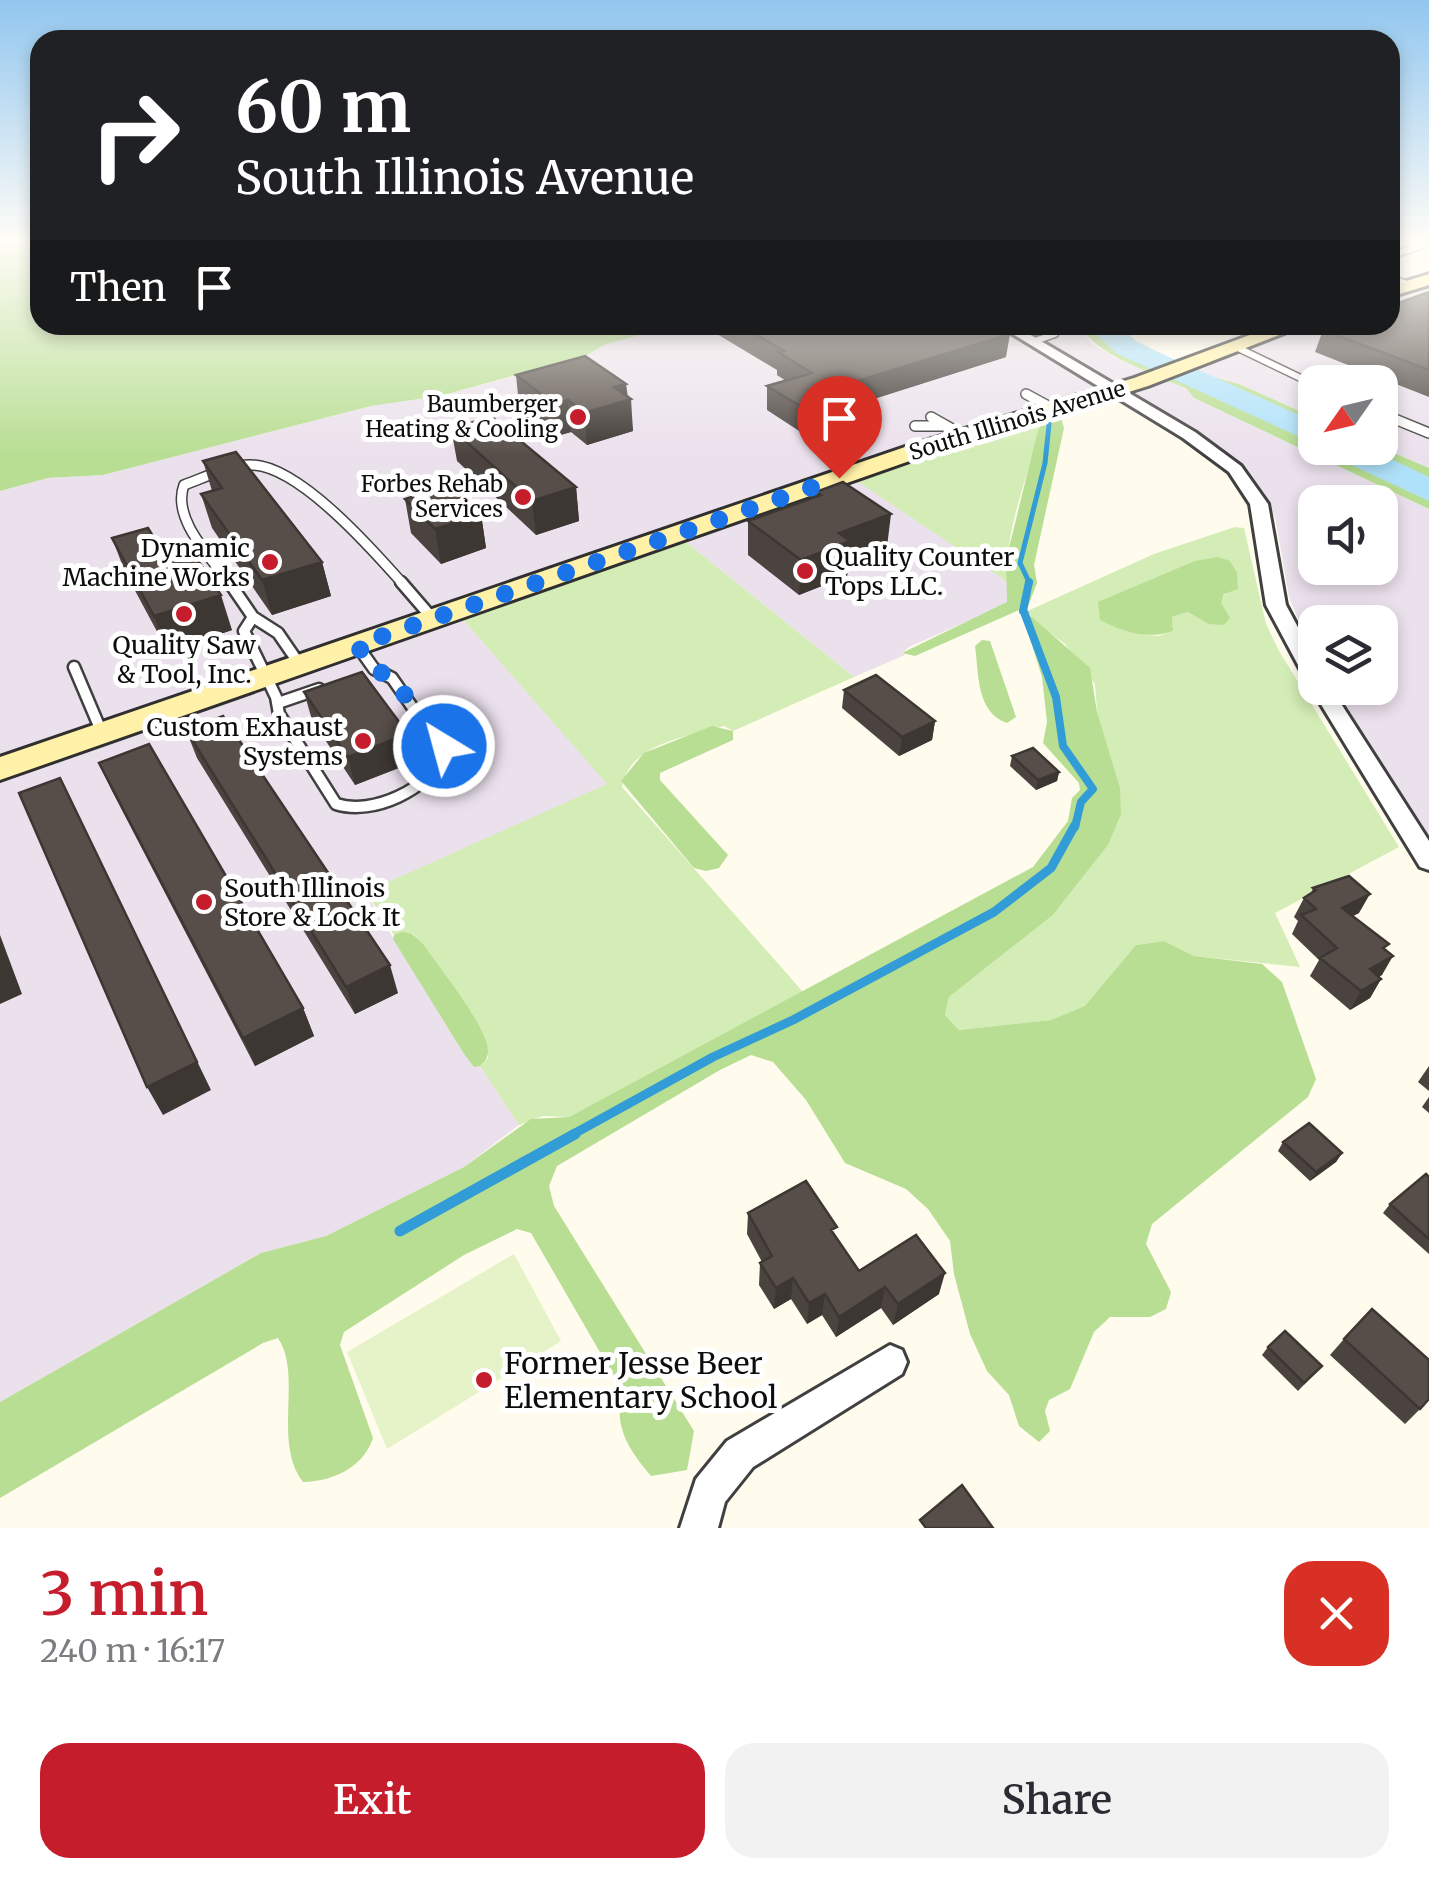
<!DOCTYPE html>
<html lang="en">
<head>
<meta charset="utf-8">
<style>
  body { margin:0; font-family:Merriweather,serif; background:#f2f2f3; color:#2b2b33; height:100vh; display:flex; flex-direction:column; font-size:38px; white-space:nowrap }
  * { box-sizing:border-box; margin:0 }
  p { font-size:32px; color:#7c7c81 }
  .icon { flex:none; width:55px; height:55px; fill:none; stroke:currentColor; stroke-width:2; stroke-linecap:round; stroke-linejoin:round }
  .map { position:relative; height:1528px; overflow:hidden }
  .drawer { display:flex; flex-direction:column; background:#fff; flex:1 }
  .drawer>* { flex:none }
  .hud { position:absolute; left:30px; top:30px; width:1370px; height:305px; border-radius:30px; box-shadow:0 5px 15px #0003; background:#202124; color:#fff; overflow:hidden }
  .needle { width:65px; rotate:236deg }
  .tools { position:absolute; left:1298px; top:365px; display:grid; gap:20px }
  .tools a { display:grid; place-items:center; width:100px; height:100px; border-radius:20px; background:#fff; box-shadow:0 5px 15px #0003; font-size:50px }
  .pin { position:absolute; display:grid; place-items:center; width:85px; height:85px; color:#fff; margin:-102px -42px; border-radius:50% 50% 50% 0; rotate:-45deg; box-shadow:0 0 10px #0007 }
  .pin .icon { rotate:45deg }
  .me { position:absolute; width:110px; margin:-55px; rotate:323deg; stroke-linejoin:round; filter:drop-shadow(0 0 8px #0008) }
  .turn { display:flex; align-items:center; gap:35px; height:210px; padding:0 40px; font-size:45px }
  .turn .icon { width:130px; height:130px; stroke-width:2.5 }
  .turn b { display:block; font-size:70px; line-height:85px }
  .then { display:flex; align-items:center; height:95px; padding:0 40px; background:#0003; gap:20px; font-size:38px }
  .round { display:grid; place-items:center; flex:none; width:105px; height:105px; border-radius:30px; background:#f2f2f3 }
  .summary { display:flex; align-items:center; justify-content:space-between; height:170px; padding:0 40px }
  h1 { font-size:60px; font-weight:600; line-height:75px; color:#c61d2d }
  .button { display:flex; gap:20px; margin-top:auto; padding:20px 40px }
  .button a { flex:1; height:115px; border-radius:30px; background:#c61d2d; color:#fff; font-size:40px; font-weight:600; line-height:115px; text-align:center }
  .button a+a { background:#f2f2f3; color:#2b2b33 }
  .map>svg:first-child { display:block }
  .industrial { fill:#ebe1ed; fill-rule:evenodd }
  .green { fill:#d4ecb5; fill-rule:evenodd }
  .forest { fill:#b8de93 }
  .pitch { fill:#e6f2c7 }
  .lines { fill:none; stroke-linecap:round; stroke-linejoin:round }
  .stream-far3 { stroke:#319cd5; stroke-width:5 }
  .stream-far2 { stroke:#319cd5; stroke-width:8 }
  .stream-far1 { stroke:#319cd5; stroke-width:9 }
  .stream { stroke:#319cd5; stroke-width:11 }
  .river { fill:#afe2fa; fill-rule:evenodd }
  .lane-far2-casing { stroke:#404040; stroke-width:9 }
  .lane-far1-casing { stroke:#404040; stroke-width:12 }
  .lane-casing { stroke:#404040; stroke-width:15 }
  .street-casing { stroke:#404040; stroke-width:6 }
  .secondary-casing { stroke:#2f2f2f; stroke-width:6 }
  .lane-far2 { stroke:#fff; stroke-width:6 }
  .lane-far1 { stroke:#fff; stroke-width:9 }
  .lane { stroke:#fff; stroke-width:10 }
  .street { fill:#fff; fill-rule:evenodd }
  .secondary { fill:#fff1a8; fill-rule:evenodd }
  .wall { fill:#4b433f }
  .shaded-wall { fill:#3d3733 }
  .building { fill:#574e49; stroke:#3d3733; stroke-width:2.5 }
  .route { stroke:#1a73e8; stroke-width:18; stroke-dasharray:0 32.4 }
  .poi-dot { fill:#c61d2d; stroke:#fff; stroke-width:4 }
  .labels { text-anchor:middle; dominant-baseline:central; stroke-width:10; stroke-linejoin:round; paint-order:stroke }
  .far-poi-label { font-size:22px; fill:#0d0d0d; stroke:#fff; text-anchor:end }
  .far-street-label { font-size:22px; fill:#0d0d0d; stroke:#fff }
  .poi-label { font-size:25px; fill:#0d0d0d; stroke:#fff; text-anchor:end }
  .near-poi-label { font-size:30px; fill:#0d0d0d; stroke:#fff; text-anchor:start }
</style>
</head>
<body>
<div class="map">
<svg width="1429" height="1528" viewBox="0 0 1429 1528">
  <rect width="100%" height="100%" fill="#fffbed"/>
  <path class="industrial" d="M1429 285V468L1380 447V382H1315V418L1239 384 1190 371 1311 325H1390V298Z
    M662 325H1078L1091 343 1116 358 1186 388 1194 398 1429 509V840L1332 688H1380V622H1315V659L1289 597 1275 517 1264 493 1234 460 1128 391 856 480 1009 583 1008 602 1002 606 909 647 902 653 905 655 854 677 682 539 461 617 608 784 366 893 464 1054 474 1066H480L519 1125 464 1167 326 1236 261 1253 0 1402V491L48 478 103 475 371 406 440 396 586 357 604 345 661 329ZM1315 502H1380V568H1315Z"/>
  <path class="green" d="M1046 414 1052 417 1045 419 1038 430C1029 480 1002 531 1009 583L854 479Z
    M1235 527 1244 528 1266 624 1279 651 1399 847 1275 913 1300 967 1194 956 1164 941 1136 945 1086 1006 1051 1020 959 1030 945 1015 949 997 1053 915 1108 845 1095 684 1065 644 1023 613 1154 554ZM1237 573 1208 624 1188 612 1172 617 1173 631 1158 636 1141 634Z
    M682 539 854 677 733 731 724 726C688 737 629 743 622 787L803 992 569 1117 543 1116 519 1125 480 1066 488 1058V1049L455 990 413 934 394 935 366 892 607 784 460 616Z"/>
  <path class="forest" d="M22 241H40V325H662L661 329 604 345 586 356 440 396 371 406 103 475 48 478 0 491V245Z
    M1078 325H1101L1126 347 1166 366 1148 372C1120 360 1097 350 1078 325Z
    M1190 371 1239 384 1315 418V448L1380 447 1429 468V509L1194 398 1186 388 1165 380Z
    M1061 418 1064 428 1034 565 1037 583 1028 606 915 656 902 653 1007 602 1006 560 1038 430 1045 419Z
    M1218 557 1230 561 1237 573 1238 589 1224 594 1221 603 1230 618 1224 625 1208 624 1188 612 1172 617 1173 631C1148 640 1123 632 1100 620L1098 602 1195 561Z
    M1023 616 1032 617 1090 668 1097 712 1120 788 1121 814 1108 845 1053 915 949 997 945 1015 959 1030 1051 1020 1085 1006 1136 945 1164 941 1194 956 1262 964 1282 982 1316 1079 1308 1097 1152 1224 1146 1244 1171 1292 1166 1309 1150 1317H1110L1094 1332 1070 1389 1049 1400 1045 1411 1050 1431 1039 1442 1019 1426 1009 1395 987 1371 970 1334 954 1274 950 1241 928 1209 906 1189 845 1163 806 1100 773 1062 751 1055 720 1070 557 1166 549 1186 554 1206 694 1431 687 1470 651 1476C637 1459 623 1442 620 1419 618 1393 626 1401 612 1373L531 1233 517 1229 464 1255 344 1332 340 1345 373 1438C363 1468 333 1481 303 1482 272 1443 303 1375 278 1338L263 1343 0 1498V1402L261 1253 326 1236 464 1167 531 1119 569 1117 1033 867 1068 821 1072 798 1080 790 1079 783 1043 743 1047 722 1042 677Z
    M982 640 990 641 1016 717 1007 723C976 712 979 674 975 646Z
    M712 726 733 731V740L660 773V780L728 855 719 868 706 871 694 868 621 781 644 753Z
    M402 932 412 934 423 944C437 965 490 1029 488 1053 487 1060 485 1061 480 1066L474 1067 464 1054 393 939 394 935Z"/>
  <path class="pitch" d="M514 1254 561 1341 387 1449 347 1352Z"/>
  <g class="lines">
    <path class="stream-far3" d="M1030 584 1020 563 1045 463 1050 415"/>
    <path class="stream-far2" d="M1023 611 1029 582
      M1024 612 1056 697 1063 746 1093 789 1081 802 1075 827"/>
    <path class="stream-far1" d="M570 1136 713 1057 793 1020 994 912 1051 868 1075 825"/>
    <path class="stream" d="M400 1231 575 1134"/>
    <path class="river" d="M1087 325H1118L1136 341 1158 352 1315 422V444L1116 353Z
      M1325 448H1368L1429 477V501L1330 455Z"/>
    <g class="lane-far2-casing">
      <path id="lane-far2" d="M1390 256 1429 243
        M1390 278 1410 285
        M1032 342 1055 334
        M1236 347 1315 385"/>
    </g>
    <g class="lane-far1-casing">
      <path id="lane-far1" d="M1026 394 1050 407
        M1380 413 1429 433
        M931 417 963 435
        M915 426H945
        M230 584C212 558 171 519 184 485 204 478 231 464 252 465 299 466 372 549 403 584"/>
    </g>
    <g class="lane-casing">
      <path id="lane" d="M229 582 253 617 278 633 300 665
        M401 582 433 619
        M253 617 244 631 276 697 279 714 336 804C373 816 429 789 445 754L392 678 374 669 357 645
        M74 667 102 733
        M281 702 319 689"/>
    </g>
    <g class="street-casing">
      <path id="street" d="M998 325H1014L1195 432 1241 466 1268 504 1286 605 1315 659V688H1331L1429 841V870L1420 867 1311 688 1313 684 1305 678 1266 605 1250 504 1229 472 1183 438Z
        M890 1345 902 1350 907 1362 902 1374 753 1467 725 1502 718 1528H680L696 1479 727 1441Z"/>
    </g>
    <g class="secondary-casing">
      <path id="secondary" d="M1429 274V285L1390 297V286Z
        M1277 325H1305L1148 386 921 457 0 780V757L905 447 1134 378Z"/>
    </g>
    <use href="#lane-far2" class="lane-far2"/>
    <use href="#lane-far1" class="lane-far1"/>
    <use href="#lane" class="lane"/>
    <use href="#street" class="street"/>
    <use href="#secondary" class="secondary"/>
  </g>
  <path class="wall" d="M1429 292V397L1315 352 1323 330Z
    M702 325H990L1006 357 842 409 840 431 813 440 767 410V386L786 381 777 375V370Z
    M516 375 626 384 633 431 587 445 571 432 557 436 519 405Z
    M451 428 576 487 579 521 536 535 457 461Z
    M203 461 322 562 331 596 272 615 212 528 201 494 212 491Z
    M816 492 887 547 849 563 847 576 799 595 748 555V521L816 497Z
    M405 499 481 514 486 548 441 564 411 533Z
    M112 538 162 551 232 630 168 652 125 572Z
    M844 690 935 721 932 740 899 756 842 708Z
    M304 692 408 734 414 762 355 785 312 720Z
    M186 730 398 993 355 1014 197 758Z
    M1012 756 1059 772 1057 781 1036 790 1010 766Z
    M99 763 303 1008 314 1036 255 1066 112 791Z
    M1313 888 1359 913 1353 916 1386 950 1382 975 1378 977 1381 979 1370 998 1350 1010 1310 976 1319 960 1292 934 1298 921 1294 917 1304 898 1311 894Z
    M1429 1066V1091L1418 1082Z
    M1429 1097V1113L1422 1107Z
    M1283 1142 1342 1153 1336 1162 1310 1181 1278 1151Z
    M1429 1177V1254L1383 1213 1390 1204Z
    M748 1213 835 1237 859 1271 939 1294 893 1325 881 1308 836 1337 822 1315 807 1324 791 1299 774 1309 759 1285 760 1263 762 1262 747 1234Z
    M1344 1339 1420 1409 1405 1424 1330 1355Z
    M1268 1347 1322 1366 1298 1391 1262 1355Z"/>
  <path class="shaded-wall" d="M1010 334 1006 357 842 409 840 431 813 440 815 415 818 393Z
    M626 384 627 400 631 399 633 431 587 445 584 413 614 387Z
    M568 400 571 432 557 436 554 404Z
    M576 487 579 521 536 535 532 501Z
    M481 514 486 548 441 564 435 529Z
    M891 514 887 547 849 563 847 576 799 595 801 560 839 533Z
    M322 562 331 596 272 615 262 580Z
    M221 595 232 630 168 652 154 616Z
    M935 721 932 740 899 756 902 737Z
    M408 734 414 762 355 785 348 757Z
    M1059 772 1057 781 1036 790 1038 780Z
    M60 778 211 1090 163 1115 147 1087Z
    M1370 894 1359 913 1332 926 1342 908Z
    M0 935 22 994 0 1004Z
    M1393 956 1382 975 1359 988 1370 969Z
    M390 965 398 993 355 1014 346 987Z
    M1381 979 1370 998 1350 1010 1361 991Z
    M303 1008 314 1036 255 1066 243 1038Z
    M1342 1153 1336 1162 1310 1181 1316 1172Z
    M945 1273 939 1294 893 1325 898 1304Z
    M793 1278 791 1299 774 1309 776 1288Z
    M885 1287 881 1308 836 1337 839 1317Z
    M825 1294 822 1315 807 1324 809 1303Z"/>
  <path class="building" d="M1429 292V370L1323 330 1337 325H1390V306Z
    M740 325H990L1010 334 818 393 842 407 815 415 767 386 812 373 778 352 784 351Z
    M585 356 626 384 614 387 631 399 584 413 568 400 554 404 516 375Z
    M492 417 576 487 532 501 451 428Z
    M236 452 322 562 262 580 201 494 222 488 203 461Z
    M843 482 891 514 839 533 850 541 801 560 748 521 821 495 816 492Z
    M450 485 481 514 435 529 405 499Z
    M148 528 162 551 187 544 221 595 154 616 112 538Z
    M362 672 408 734 348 757 304 692Z
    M876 675 935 721 902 737 844 690Z
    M223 716 390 965 346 987 186 730Z
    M149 744 303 1008 243 1038 99 763Z
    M1033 748 1059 772 1038 780 1012 756Z
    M60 778 197 1062 147 1087 19 793Z
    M1349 876 1370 894 1342 908 1389 944 1383 948 1393 956 1370 969 1381 979 1361 991 1320 958 1337 948 1301 915 1316 909 1304 898 1316 890 1313 888Z
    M1309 1123 1342 1153 1316 1172 1283 1142Z
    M1426 1174 1429 1177V1239L1390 1204Z
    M806 1181 837 1227 831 1230 859 1271 916 1235 945 1273 898 1304 885 1287 839 1317 825 1294 809 1303 793 1278 776 1288 760 1263 772 1256 748 1213Z
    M1372 1309 1429 1360V1399L1420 1409 1344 1339Z
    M1285 1331 1322 1366 1304 1383 1268 1347Z
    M962 1485 993 1528H926L920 1520Z"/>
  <linearGradient id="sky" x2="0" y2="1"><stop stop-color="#91c6ef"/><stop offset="0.53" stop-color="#fffdf7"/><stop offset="1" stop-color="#fffdf7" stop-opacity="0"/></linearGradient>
  <rect width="1429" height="455" fill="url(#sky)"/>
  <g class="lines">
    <path class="route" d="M444 746 392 678 374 669 357 645 839 478"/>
  </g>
  <g class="poi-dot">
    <circle cx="578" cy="417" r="10"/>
    <circle cx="523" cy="497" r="10"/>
    <circle cx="270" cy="562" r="10"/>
    <circle cx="805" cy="571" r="10"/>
    <circle cx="184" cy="614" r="10"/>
    <circle cx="363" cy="741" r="10"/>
    <circle cx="204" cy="902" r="10"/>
    <circle cx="484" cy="1380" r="10"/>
  </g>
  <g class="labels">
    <g class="far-poi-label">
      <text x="558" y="404">Baumberger<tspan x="558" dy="25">Heating &amp; Cooling</tspan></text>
      <text x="503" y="484">Forbes Rehab<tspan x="503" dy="25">Services</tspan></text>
    </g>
    <g class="far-street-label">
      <text transform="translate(1017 420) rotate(-17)">South Illinois Avenue</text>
    </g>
    <g class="poi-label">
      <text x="250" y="548">Dynamic<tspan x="250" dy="29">Machine Works</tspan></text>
      <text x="825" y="557" text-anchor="start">Quality Counter<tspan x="825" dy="29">Tops LLC.</tspan></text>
      <text x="184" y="645" text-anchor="middle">Quality Saw<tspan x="184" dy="29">&amp; Tool, Inc.</tspan></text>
      <text x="343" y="727">Custom Exhaust<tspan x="343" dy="29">Systems</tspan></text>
      <text x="224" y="888" text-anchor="start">South Illinois<tspan x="224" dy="29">Store &amp; Lock It</tspan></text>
    </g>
    <g class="near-poi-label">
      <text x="504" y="1363">Former Jesse Beer<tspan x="504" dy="34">Elementary School</tspan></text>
    </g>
  </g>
</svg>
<div class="tools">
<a><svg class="needle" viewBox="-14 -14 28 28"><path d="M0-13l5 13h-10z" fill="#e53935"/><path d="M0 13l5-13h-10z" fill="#7c7c81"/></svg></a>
<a><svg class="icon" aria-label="sound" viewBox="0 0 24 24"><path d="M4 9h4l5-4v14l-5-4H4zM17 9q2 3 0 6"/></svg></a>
<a><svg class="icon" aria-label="layers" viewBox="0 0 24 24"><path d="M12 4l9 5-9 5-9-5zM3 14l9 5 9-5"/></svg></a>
</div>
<div class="pin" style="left:839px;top:478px;background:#d93025"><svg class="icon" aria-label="arrive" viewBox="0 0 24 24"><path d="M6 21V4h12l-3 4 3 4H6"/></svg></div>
<svg class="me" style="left:444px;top:746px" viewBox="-20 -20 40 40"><circle r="17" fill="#1a73e8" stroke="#fff" stroke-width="3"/><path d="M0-11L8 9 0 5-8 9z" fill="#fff"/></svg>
<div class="hud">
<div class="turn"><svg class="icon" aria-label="right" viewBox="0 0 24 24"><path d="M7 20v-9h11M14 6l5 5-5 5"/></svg><div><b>60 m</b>South Illinois Avenue</div></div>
<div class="then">Then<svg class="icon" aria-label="arrive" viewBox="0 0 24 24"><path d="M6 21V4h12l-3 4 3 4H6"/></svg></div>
</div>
</div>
<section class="drawer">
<div class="summary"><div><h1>3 min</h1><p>240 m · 16:17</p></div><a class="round" style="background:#d93025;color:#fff"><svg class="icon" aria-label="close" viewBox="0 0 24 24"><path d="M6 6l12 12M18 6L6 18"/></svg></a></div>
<div class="button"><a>Exit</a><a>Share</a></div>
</section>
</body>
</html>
